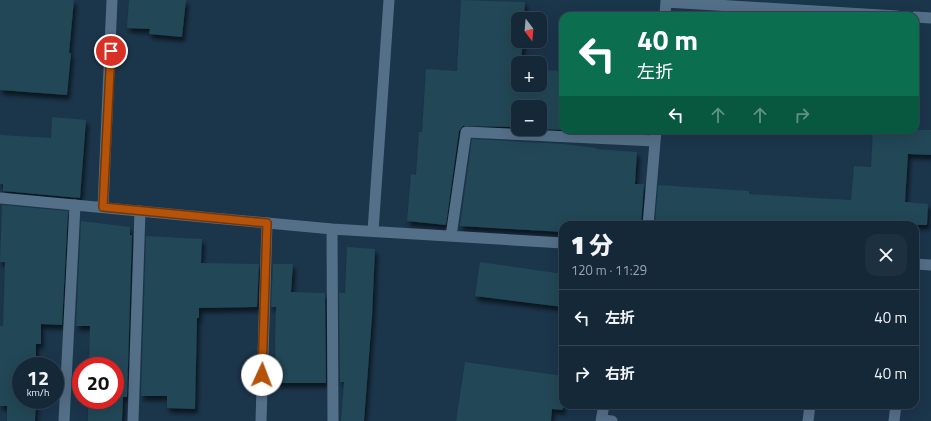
<!DOCTYPE html>
<html lang="ja">
<head>
<meta charset="utf-8">
<style>
  body { margin:0; font-family:"Titillium Web","Noto Sans JP",sans-serif; background:#1d3040; color:#f1f3f6; height:100vh; display:flex; flex-direction:column; font-size:15px; white-space:nowrap }
  * { box-sizing:border-box; margin:0 }
  p { font-size:13px; color:#9da6ae }
  .icon { flex:none; width:22px; height:22px; fill:none; stroke:currentColor; stroke-width:2; stroke-linecap:round; stroke-linejoin:round }
  .map { position:relative; flex:1; overflow:hidden }
  .panel { position:absolute; left:559px; top:221px; width:360px; height:188px; display:flex; flex-direction:column; background:#142838; border-radius:12px; box-shadow:0 4px 16px #0002,0 0 0 1px #334453 }
  .panel>* { flex:none }
  .banner { position:absolute; left:559px; top:12px; width:360px; height:122px; border-radius:12px; box-shadow:0 4px 16px #0002,0 0 0 1px #334453; background:#0b6e4f; color:#fff; overflow:hidden }
  .needle { width:26px; rotate:164deg }
  .controls { position:absolute; left:511px; top:12px; display:grid; gap:8px }
  .controls a { display:grid; place-items:center; width:36px; height:36px; border-radius:8px; background:#142838; box-shadow:0 4px 16px #0002,0 0 0 1px #334453; font-size:20px }
  .speed { position:absolute; left:12px; top:357px; display:flex; gap:8px; font-size:20px; font-weight:700; text-align:center }
  .speed>* { display:grid; place-content:center; width:52px; height:52px; border-radius:50%; background:#142838; box-shadow:0 4px 16px #0002,0 0 0 1px #334453; line-height:1 }
  .speed small { font-size:10px; font-weight:400 }
  .speed .limit { border:6px solid #d22; background:#fff; color:#111 }
  .pin { position:absolute; display:grid; place-items:center; width:34px; height:34px; color:#fff; margin:-17px; border:2px solid #fff; border-radius:50%; box-shadow:0 1px 4px #0007 }
  .me { position:absolute; width:44px; margin:-22px; rotate:2deg; stroke-linejoin:round; filter:drop-shadow(0 0 3px #0008) }
  .turn { display:flex; align-items:center; gap:14px; height:84px; padding:0 12px; font-size:18px }
  .turn .icon { width:52px; height:52px; stroke-width:2.5 }
  .turn b { display:block; font-size:28px; line-height:34px }
  .lanes { display:flex; align-items:center; height:38px; padding:0 12px; background:#0003; justify-content:center; gap:20px; direction:ltr }
  .lanes .off { opacity:.35 }
  .round { display:grid; place-items:center; flex:none; width:42px; height:42px; border-radius:12px; background:#1d3040 }
  .overview { display:flex; align-items:center; justify-content:space-between; height:68px; padding:0 12px }
  h1 { font-size:24px; font-weight:800; line-height:30px }
  ul { padding:0; list-style:none }
  li { display:flex; align-items:center; gap:12px; height:56px; padding:0 12px; border-top:1px solid #334453 }
  li div { flex:1 }
  li b { display:block; font-size:15px }
  li em { font-style:normal }
  .map>svg:first-child { display:block }
  .building { fill:#214757; filter:url(#shadow) }
  .lines { fill:none; stroke-linecap:round; stroke-linejoin:round }
  .service { stroke:#546f88; stroke-width:11 }
  .minor { stroke:#546f88; stroke-width:11 }
  .route-casing { stroke:#753606; stroke-width:10 }
  .route { stroke:#b45309; stroke-width:7 }
</style>
</head>
<body>
<div class="map">
<svg width="931" height="421" viewBox="0 0 931 421">
  <defs>
    <filter id="shadow"><feDropShadow dx="2.5" dy="4.5" stdDeviation="2" flood-color="#0009"/></filter>
  </defs>
  <rect width="100%" height="100%" fill="#1b354b"/>
  <path class="building" d="M0 0H74L69 53H71L67 95 0 90Z
    M129 0H186L182 37 149 34 150 29 127 28Z
    M461 0 525 2 524 19H518V41H523L521 63H518V85H540V70L563 71V130L540 129V107H518V127L463 126 459 131 446 225 407 221 411 174 416 175 419 132H422L426 69 457 71Z
    M52 117 86 120 80 198 3 191V184H0V135L51 138Z
    M873 130H931V155L908 154 905 202 928 204 927 225H655L658 185 749 191V194L851 200 854 166 871 167Z
    M472 139 563 144 596 148V149L637 152 635 184H644L641 225H563V232L460 226Z
    M2 205 68 211 62 325 41 324V344H36V366H21V400H36L35 421H7V406H0V326H3L5 262H0Z
    M81 221 130 227V235H132L127 397H123L122 421H88V400H115V366H89L90 326H76Z
    M146 236 202 239 201 263 259 264 257 307 199 308V318H197L195 409 167 408V396H141Z
    M347 247 375 249 372 317 364 421H341L344 382H340L339 293H345Z
    M480 262 563 274V307L475 296Z
    M273 264H293L291 292 325 293 326 383H276L275 341 276 307H271Z
    M465 362 563 376V410L552 409 551 421H456Z"/>
  <g class="lines">
    <path class="service" d="M602 420 612 421
      M64 421 75 205
      M133 421 140 211
      M261 421 267 223
      M808 421 810 405
      M894 421 896 405"/>
    <path class="minor" d="M666 2 897 16
      M665 16 666 0
      M915 17 931 18
      M0 198 332 229 563 243
      M103 207 112 0
      M648 225 656 130
      M332 229 333 421
      M373 231 389 0
      M451 236 466 132 655 141
      M915 264 931 265
      M601 421 604 405"/>
  </g>
  <g class="lines">
    <g class="route-casing">
      <path id="route" d="M111 51 103 207 267 223 262 375"/>
    </g>
    <use href="#route" class="route"/>
  </g>
</svg>
<div class="controls">
<a><svg class="needle" viewBox="-14 -14 28 28"><path d="M0-13l5 13h-10z" fill="#e53935"/><path d="M0 13l5-13h-10z" fill="#9da6ae"/></svg></a>
<a>+</a>
<a>−</a>
</div>
<div class="speed"><div>12<small>km/h</small></div><div class="limit">20</div></div>
<div class="pin" style="left:111px;top:51px;background:#d93025"><svg class="icon" aria-label="arrive" viewBox="0 0 24 24"><path d="M6 21V4h12l-3 4 3 4H6"/></svg></div>
<svg class="me" style="left:262px;top:375px" viewBox="-20 -20 40 40"><circle r="19" fill="#fff"/><path d="M0-13L10 11 0 6-10 11z" fill="#b45309"/></svg>
<div class="banner">
<div class="turn"><svg class="icon" aria-label="left" viewBox="0 0 24 24"><path d="M17 20v-9H6M10 6l-5 5 5 5"/></svg><div><b>40 m</b>左折</div></div>
<div class="lanes"><svg class="icon" aria-label="left" viewBox="0 0 24 24"><path d="M17 20v-9H6M10 6l-5 5 5 5"/></svg><svg class="icon off" aria-label="ahead" viewBox="0 0 24 24"><path d="M12 20V5M6 11l6-6 6 6"/></svg><svg class="icon off" aria-label="ahead" viewBox="0 0 24 24"><path d="M12 20V5M6 11l6-6 6 6"/></svg><svg class="icon off" aria-label="right" viewBox="0 0 24 24"><path d="M7 20v-9h11M14 6l5 5-5 5"/></svg></div>
</div>
<section class="panel">
<div class="overview"><div><h1>1 分</h1><p>120 m · 11:29</p></div><a class="round"><svg class="icon" aria-label="close" viewBox="0 0 24 24"><path d="M6 6l12 12M18 6L6 18"/></svg></a></div>
<ul>
<li><svg class="icon" aria-label="left" viewBox="0 0 24 24"><path d="M17 20v-9H6M10 6l-5 5 5 5"/></svg><div><b>左折</b></div><em>40 m</em></li>
<li><svg class="icon" aria-label="right" viewBox="0 0 24 24"><path d="M7 20v-9h11M14 6l5 5-5 5"/></svg><div><b>右折</b></div><em>40 m</em></li>
</ul>
</section>
</div>
</body>
</html>
